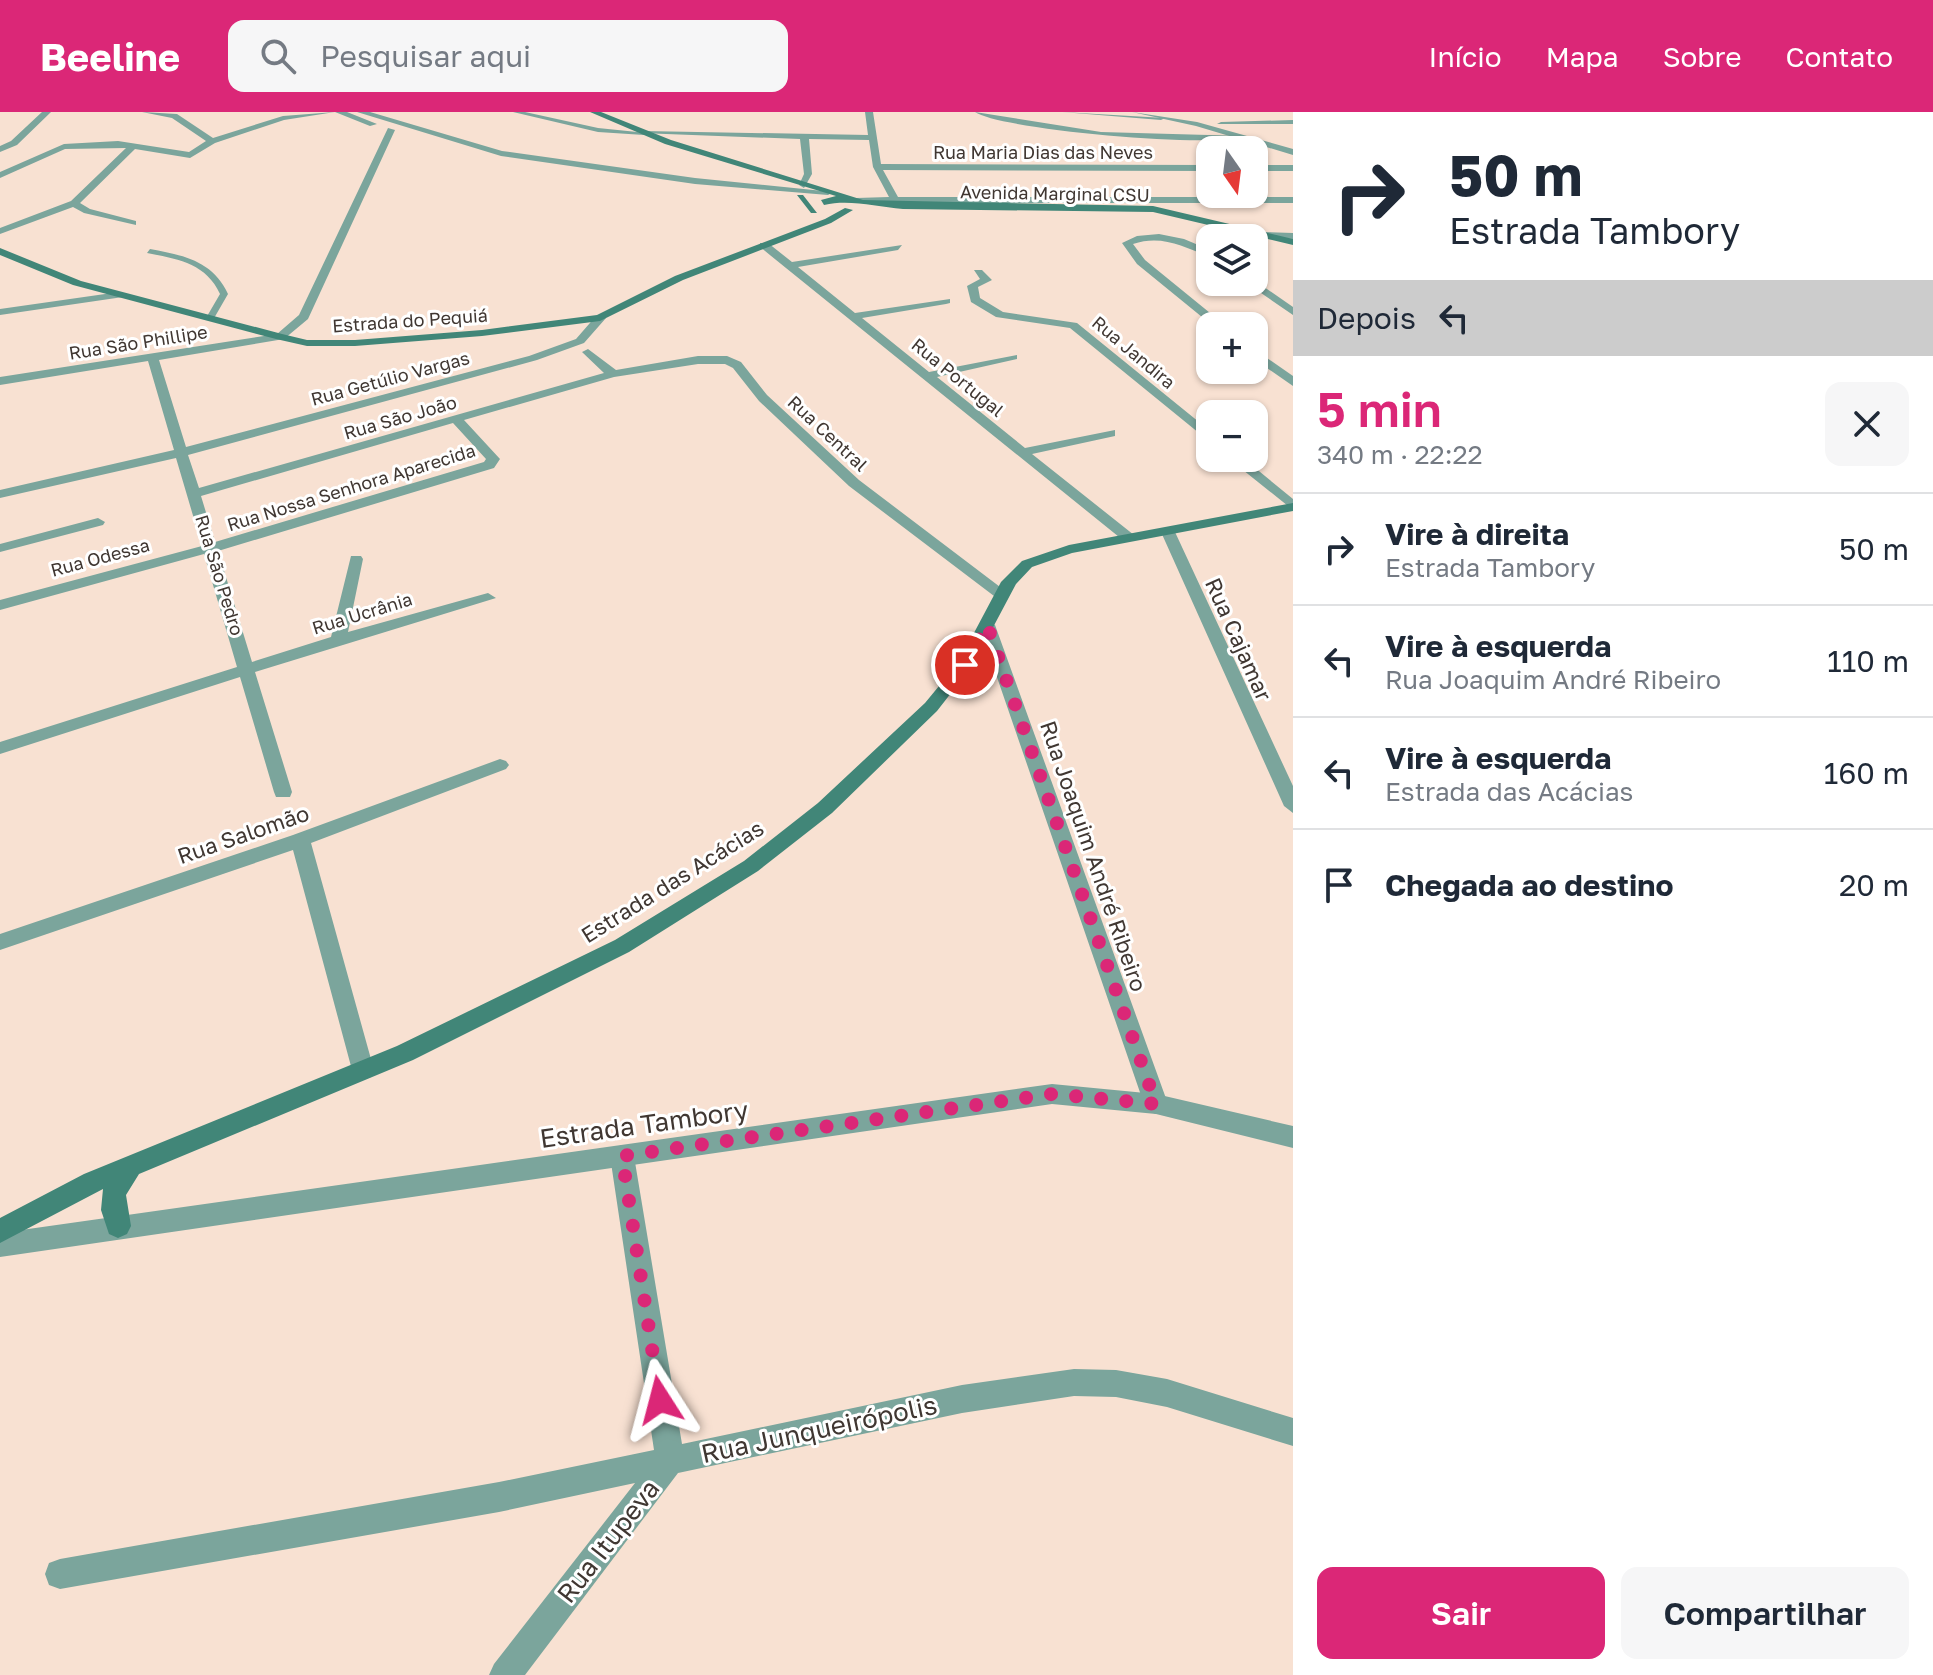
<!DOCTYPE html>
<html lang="pt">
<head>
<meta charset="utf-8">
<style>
  body { margin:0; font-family:"Golos Text",sans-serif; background:#f6f6f7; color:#1f2937; height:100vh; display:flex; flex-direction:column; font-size:30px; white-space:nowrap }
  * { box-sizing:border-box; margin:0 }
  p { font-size:26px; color:#747a83 }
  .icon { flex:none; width:44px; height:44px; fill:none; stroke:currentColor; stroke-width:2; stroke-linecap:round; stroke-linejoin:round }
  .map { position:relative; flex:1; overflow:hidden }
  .drawer { display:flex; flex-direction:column; background:#fff; width:640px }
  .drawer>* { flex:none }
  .top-card { background:#fff; color:#1f2937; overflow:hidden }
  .needle { width:52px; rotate:166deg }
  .fabs { position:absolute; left:1196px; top:24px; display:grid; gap:16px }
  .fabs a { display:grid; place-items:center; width:72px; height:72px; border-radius:16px; background:#fff; box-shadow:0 2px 6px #0004; font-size:40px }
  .pin { position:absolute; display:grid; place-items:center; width:68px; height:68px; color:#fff; margin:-34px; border:4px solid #fff; border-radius:50%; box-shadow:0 2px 8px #0007 }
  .me { position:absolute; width:88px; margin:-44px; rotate:351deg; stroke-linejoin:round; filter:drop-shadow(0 0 6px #0008) }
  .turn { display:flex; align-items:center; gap:28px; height:168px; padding:0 24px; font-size:36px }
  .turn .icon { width:104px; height:104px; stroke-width:2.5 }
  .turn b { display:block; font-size:56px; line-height:68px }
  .then { display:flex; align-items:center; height:76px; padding:0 24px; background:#0003; gap:16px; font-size:30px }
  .round { display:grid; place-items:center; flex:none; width:84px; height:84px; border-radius:16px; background:#f6f6f7 }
  .overview { display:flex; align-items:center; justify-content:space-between; height:136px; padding:0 24px }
  h1 { font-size:48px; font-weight:600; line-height:60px; color:#db2777 }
  .button { display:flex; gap:16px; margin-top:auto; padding:16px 24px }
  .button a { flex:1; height:92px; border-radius:16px; background:#db2777; color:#fff; font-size:32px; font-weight:600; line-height:92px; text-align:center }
  .button a+a { background:#f6f6f7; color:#1f2937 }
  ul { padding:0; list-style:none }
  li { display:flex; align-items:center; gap:24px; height:112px; padding:0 24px; border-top:2px solid #e0e1e3 }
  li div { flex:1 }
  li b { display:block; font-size:30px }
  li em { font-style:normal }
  header { display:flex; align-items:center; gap:48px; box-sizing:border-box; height:112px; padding:0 40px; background:#db2777; color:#fff }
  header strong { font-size:38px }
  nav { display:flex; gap:44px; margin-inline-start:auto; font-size:28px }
  .search { width:560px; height:72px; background:#f6f6f7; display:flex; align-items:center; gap:20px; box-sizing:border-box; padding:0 28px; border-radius:16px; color:#747a83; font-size:30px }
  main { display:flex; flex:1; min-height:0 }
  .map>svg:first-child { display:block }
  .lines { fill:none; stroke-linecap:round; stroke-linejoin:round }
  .service { fill:#7ba59c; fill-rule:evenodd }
  .minor { fill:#7ba59c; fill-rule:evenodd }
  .tertiary { fill:#7ba59c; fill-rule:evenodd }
  .secondary { fill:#418678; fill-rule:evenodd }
  .route { stroke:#db2777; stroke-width:14; stroke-dasharray:0 25.2 }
  .labels { text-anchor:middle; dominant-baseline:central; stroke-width:6; stroke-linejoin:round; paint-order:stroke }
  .far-street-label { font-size:18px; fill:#403732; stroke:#fff }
  .street-label { font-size:22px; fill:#403732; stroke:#fff }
  .near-street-label { font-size:26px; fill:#403732; stroke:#fff }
</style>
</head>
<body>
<header>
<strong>Beeline</strong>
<div class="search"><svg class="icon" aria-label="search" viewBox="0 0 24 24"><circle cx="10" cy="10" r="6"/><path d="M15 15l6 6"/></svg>Pesquisar aqui</div>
<nav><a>Início</a><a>Mapa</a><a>Sobre</a><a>Contato</a></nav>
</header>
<main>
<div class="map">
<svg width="1293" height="1563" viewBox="0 0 1293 1563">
  <rect width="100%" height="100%" fill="#f8e1d2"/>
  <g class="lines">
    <path class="service" d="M513 0H525L598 16 647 21 644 23 598 20Z
      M150 137C183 143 213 149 228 182L213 208 206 206 220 182C206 151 177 147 147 141Z"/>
    <path class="minor" d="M42 0H51L17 33 0 40V34L11 29Z
      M142 0 177 2 213 26 283 4 335 0 284 8 215 31 190 46 135 37 80 91 90 97 136 109V113L84 101 73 95 0 122V116L71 89 126 36 65 37 0 66V60L64 32 118 29 189 40 206 29 172 6Z
      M865 0H873L881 52 1210 53V59L883 58 898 85H1293V91H859L856 86 889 85 873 55 869 28 809 27 812 62 804 76 799 73 804 62 800 27 640 21 644 19 868 23Z
      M975 0 1101 20 1244 24C1218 37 1001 18 975 0Z
      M1062 0 1165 6 1161 8Z
      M1293 8V12H1217L1221 10Z
      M388 16 395 18 308 207 284 227 159 248 186 335 529 244 576 227 596 204 606 206 584 231 537 248 188 343 199 376 604 261 582 240 588 237 616 258 698 244H727L741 250 767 283 859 368 1008 481V487H998L849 374 759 289 733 256 725 252H698L614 265 464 308 500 347 494 356 218 439 252 550 331 525 351 444H361L363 447 348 520 488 481 496 486 255 560 292 680 290 685H276L274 680 240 565 0 642V630L237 555 204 442 0 498V488L202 434 176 346 0 386V378L174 338 148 249 0 273V265L277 222 299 203ZM453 311 486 347 484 350 215 430 201 384Z
      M1254 53H1293V59H1254Z
      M1262 120 1293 121V127L1259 125Z
      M1159 122 1184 127 1210 138V145C1184 135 1162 122 1133 132L1145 148 1226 214H1213L1137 152 1122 131 1137 124Z
      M760 131H768L792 150 902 133 898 138 798 155 855 201 950 187V191L946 192 862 206 929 260 1017 243V247L937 265 1025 336 1115 318V324L1032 342 1134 423V429H1124L760 135Z
      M974 158H982L992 168 978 175 980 186 1003 200 1077 211 1210 319V330L1070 216 996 205 971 190 967 174 980 167Z
      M1254 168 1293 195V203L1245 170Z
      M119 180 124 183 123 185 0 203V197Z
      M1254 237 1293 264V274L1254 247Z
      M1228 346H1243L1293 387V398Z
      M98 406 105 410 103 413 0 440V432Z
      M1168 416 1175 420 1293 674V701L1284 694 1161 420Z
      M987 508 995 513 1168 992 1164 999 1156 1002 1148 999 1144 992 979 513Z
      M500 647 506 649 509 653 506 657 311 731 374 958 371 965 363 968 355 965 352 958 293 738 0 838V822L293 723Z
      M622 1033 631 1036 634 1044 682 1332 962 1273 1074 1257 1116 1258 1167 1267 1293 1306V1334L1167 1295 1116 1285 1074 1284 962 1301 678 1361 525 1563H489L494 1552 635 1371 499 1400 60 1477 49 1473 45 1462 49 1451 60 1447 499 1370 654 1338 610 1044 613 1036Z"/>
    <path class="tertiary" d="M335 0H347L377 12 370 14Z
      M357 0H370L502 39 695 66 833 80 828 83 695 72 501 44Z
      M1132 0 1197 10 1293 37V43L1196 14Z
      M1052 972 1156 982 1293 1014V1036L1156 1002 1052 992 0 1145V1121Z"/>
    <path class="secondary" d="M590 0H601L671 28 863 88 1153 94 1293 127V133L1153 100 903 97C876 95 850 87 824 93L821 88 836 84 665 32Z
      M797 83H803L817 101H811Z
      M845 96 853 98 831 111 683 168 600 209 482 224 355 234H307L276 227 73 173 0 143V136L81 169 282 222 307 228H355L482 218 597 203 675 164 825 107Z
      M1293 391V399L1072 441 1032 455 1016 472 973 553 937 599 832 701 758 759 629 840 413 948 139 1062 126 1083 131 1114 127 1122 118 1126 109 1122 101 1098 103 1077 0 1131V1106L84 1062 397 934 615 828 744 749 818 691 925 591 958 551 1001 470 1022 449 1069 433Z"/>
  </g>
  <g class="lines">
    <path class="route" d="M660 1288 622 1044 1052 982 1156 992 987 513 965 553"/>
  </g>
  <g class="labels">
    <g class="far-street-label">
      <text x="1043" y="40">Rua Maria Dias das Neves</text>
      <text transform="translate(1055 81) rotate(1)">Avenida Marginal CSU</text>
      <text transform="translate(410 208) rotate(-4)">Estrada do Pequiá</text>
      <text transform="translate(138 230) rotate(-9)">Rua São Phillipe</text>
      <text transform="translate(1134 240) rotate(40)">Rua Jandira</text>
      <text transform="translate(958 265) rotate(39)">Rua Portugal</text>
      <text transform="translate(390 266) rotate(-15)">Rua Getúlio Vargas</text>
      <text transform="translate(400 305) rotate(-16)">Rua São João</text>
      <text transform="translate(828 321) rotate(43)">Rua Central</text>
      <text transform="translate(351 375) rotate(-17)">Rua Nossa Senhora Aparecida</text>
      <text transform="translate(100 445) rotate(-15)">Rua Odessa</text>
      <text transform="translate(220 463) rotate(73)">Rua São Pedro</text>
      <text transform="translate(362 501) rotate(-17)">Rua Ucrânia</text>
    </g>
    <g class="street-label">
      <text transform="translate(1239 527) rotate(66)">Rua Cajamar</text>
      <text transform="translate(243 722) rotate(-19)">Rua Salomão</text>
      <text transform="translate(1094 744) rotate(71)">Rua Joaquim André Ribeiro</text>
      <text transform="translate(672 769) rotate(-32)">Estrada das Acácias</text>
    </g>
    <g class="near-street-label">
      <text transform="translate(644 1012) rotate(-8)">Estrada Tambory</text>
      <text transform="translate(819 1317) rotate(-12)">Rua Junqueirópolis</text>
      <text transform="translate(608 1429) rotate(-52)">Rua Itupeva</text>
    </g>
  </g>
</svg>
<div class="fabs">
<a><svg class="needle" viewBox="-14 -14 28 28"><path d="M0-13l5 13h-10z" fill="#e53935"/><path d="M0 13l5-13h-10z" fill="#747a83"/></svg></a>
<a><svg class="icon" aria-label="layers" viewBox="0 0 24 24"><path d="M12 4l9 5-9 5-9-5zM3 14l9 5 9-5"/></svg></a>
<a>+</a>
<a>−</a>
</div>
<div class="pin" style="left:965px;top:553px;background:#d93025"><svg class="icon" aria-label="arrive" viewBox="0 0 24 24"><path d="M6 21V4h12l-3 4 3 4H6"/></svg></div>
<svg class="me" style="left:660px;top:1288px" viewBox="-20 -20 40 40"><path d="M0-17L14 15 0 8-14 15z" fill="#db2777" stroke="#fff" stroke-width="4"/></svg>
</div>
<section class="drawer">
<div class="top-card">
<div class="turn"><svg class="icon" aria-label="right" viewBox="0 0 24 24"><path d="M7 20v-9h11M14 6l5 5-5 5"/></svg><div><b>50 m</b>Estrada Tambory</div></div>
<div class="then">Depois<svg class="icon" aria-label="left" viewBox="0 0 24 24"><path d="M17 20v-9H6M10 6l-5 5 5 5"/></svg></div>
</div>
<div class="overview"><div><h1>5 min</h1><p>340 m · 22:22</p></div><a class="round"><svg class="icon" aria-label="close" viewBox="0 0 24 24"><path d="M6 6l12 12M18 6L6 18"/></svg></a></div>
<ul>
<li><svg class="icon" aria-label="right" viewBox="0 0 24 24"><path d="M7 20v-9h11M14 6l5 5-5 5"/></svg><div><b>Vire à direita</b><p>Estrada Tambory</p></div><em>50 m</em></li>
<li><svg class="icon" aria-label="left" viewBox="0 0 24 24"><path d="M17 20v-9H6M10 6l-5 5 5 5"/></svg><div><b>Vire à esquerda</b><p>Rua Joaquim André Ribeiro</p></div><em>110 m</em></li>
<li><svg class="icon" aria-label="left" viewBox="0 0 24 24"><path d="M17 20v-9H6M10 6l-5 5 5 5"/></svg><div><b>Vire à esquerda</b><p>Estrada das Acácias</p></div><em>160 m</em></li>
<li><svg class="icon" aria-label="arrive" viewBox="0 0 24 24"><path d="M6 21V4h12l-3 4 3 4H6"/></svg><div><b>Chegada ao destino</b></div><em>20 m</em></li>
</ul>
<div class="button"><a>Sair</a><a>Compartilhar</a></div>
</section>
</main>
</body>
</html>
